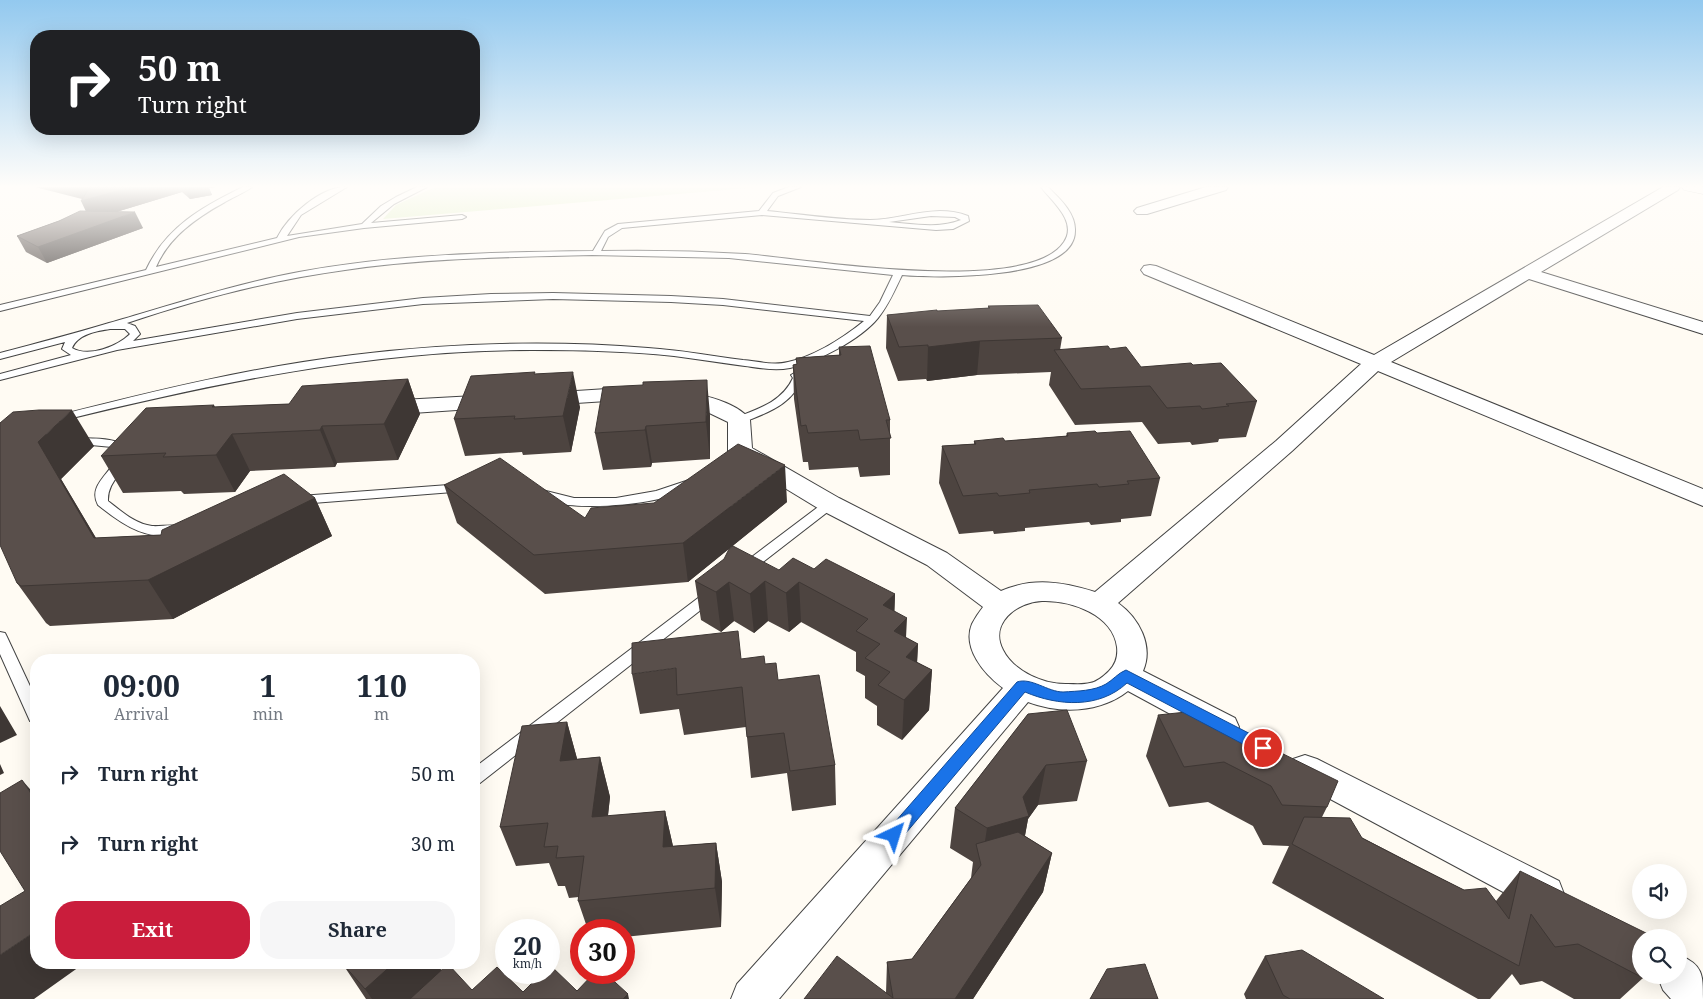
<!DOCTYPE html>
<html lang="en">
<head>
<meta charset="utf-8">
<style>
  body { margin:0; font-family:"Noto Serif",serif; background:#f6f6f7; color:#1f2937; height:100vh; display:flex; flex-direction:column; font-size:19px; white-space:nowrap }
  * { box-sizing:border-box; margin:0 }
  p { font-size:16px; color:#747a83 }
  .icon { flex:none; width:28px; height:28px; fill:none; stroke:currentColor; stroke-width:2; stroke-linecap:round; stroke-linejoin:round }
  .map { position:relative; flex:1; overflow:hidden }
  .panel { position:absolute; left:30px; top:654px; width:450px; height:315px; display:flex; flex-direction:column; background:#fff; border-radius:20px; box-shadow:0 5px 20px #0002 }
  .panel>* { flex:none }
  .top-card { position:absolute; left:30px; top:30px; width:450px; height:105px; border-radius:20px; box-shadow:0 5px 20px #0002; background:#202124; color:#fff; overflow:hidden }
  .controls { position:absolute; left:1632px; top:864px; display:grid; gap:10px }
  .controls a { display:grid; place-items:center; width:55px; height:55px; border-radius:50%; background:#fff; box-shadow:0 5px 20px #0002; font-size:25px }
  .speed { position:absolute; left:495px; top:919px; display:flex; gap:10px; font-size:25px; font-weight:700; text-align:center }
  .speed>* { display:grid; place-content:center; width:65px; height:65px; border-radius:50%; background:#fff; box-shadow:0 5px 20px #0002; line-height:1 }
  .speed small { font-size:12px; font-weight:400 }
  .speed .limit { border:8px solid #d22; background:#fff; color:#111 }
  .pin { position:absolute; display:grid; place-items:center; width:42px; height:42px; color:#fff; margin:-21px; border:2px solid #fff; border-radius:50%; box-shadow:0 1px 5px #0007 }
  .me { position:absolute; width:55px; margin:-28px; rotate:41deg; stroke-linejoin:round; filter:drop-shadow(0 0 4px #0008) }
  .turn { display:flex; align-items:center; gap:18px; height:105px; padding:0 25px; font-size:22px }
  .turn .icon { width:65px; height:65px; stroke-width:2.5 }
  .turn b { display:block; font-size:35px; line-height:42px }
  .eta { display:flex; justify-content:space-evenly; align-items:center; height:85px; text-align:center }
  .eta b { font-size:30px; font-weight:700; line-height:35px }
  .action { display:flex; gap:10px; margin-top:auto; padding:10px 25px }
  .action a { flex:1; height:58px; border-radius:20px; background:#ca1d3c; color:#fff; font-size:20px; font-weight:700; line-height:58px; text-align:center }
  .action a+a { background:#f6f6f7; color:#1f2937 }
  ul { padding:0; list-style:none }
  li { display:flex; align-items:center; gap:15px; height:70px; padding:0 25px }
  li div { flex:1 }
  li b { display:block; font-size:19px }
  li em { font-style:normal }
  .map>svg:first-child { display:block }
  .green { fill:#dbedb9 }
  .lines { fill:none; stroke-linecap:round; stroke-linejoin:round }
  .service-casing { stroke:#434343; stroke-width:2 }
  .minor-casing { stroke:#434343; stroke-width:2 }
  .tertiary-casing { stroke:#434343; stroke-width:1 }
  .service { fill:#fff; fill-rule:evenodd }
  .minor { fill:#fff; fill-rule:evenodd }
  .tertiary { fill:#fff; fill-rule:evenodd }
  .wall { fill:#4d4440 }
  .shaded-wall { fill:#3e3734 }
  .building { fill:#594f4b; stroke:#3e3734 }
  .route { fill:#1a73e8; stroke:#114b97 }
</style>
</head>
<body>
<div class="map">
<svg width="1703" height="999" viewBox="0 0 1703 999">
  <rect width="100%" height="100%" fill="#fffbf3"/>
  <path class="green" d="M435 187H760L383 219 396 205Z"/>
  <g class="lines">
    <g class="service-casing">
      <path id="service" d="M243 187H252C244 193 233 197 225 202 196 218 169 237 156 267L277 238C288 216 321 186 347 187L301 215 287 236 362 224 381 206 396 197 417 187H427L394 204 371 223 462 215 466 217 462 219 364 228 299 237 0 311V305L146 270C166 227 202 207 243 187Z
        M789 187H801L778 196 767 211C801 214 836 220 870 220 904 220 933 203 968 216L969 221 953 229 936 230 762 215 622 228 608 237 601 251C649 250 697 251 745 254 806 259 1028 297 1064 242 1078 221 1051 201 1041 187H1048C1059 198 1076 213 1075 231 1075 281 935 278 902 275 895 290 888 306 878 318 861 339 816 363 790 368 775 371 760 368 745 366 722 363 698 359 674 356 627 351 579 350 532 350 371 350 215 383 60 421L54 418 56 416C154 391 253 367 353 355 451 343 550 340 648 348 680 350 711 356 743 360 757 361 773 366 788 362 815 356 843 338 864 321L723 305 671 302 553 299 423 304 297 319 117 350 0 380V374L71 355 62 349 65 342 0 359V353C37 343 73 334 109 323 172 305 234 284 299 272 395 254 495 252 593 251L605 231 618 224 759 211 773 193ZM931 216 955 217 961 220C938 229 913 224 889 222ZM592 255 729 258 893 275 880 302 870 316 723 299 671 296 553 293 491 294 423 298 297 313 133 341 140 334 135 326 127 323C198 299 271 280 345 270 427 258 510 257 592 255ZM110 329H125L130 334C118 346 89 358 72 348 78 334 97 331 110 329Z
        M796 372 800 373 803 378C793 400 777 409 754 418 748 420 742 424 735 422L733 420 735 418C758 409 782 402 793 378L791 375Z
        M74 438C92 439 117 436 130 450 129 471 107 479 108 501 121 511 135 524 152 526 162 527 180 522 187 530L185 533C149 543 124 526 98 505 86 483 117 471 118 451L112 447 70 443 68 441Z
        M689 480 693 481 695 484C678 505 554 516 536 494L542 490 574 498H616L656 491Z
        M462 484 468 488 466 491 300 504 294 500 300 496Z
        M830 500 834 501 836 504 834 507 750 572H740L738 569 740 566 826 501Z
        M711 590 716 592 718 595 716 598 480 783 474 785V768L706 592Z
        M0 632 5 633 7 637 36 699V722L30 721 0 654Z"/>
    </g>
    <g class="minor-casing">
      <path id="minor" d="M1206 187H1228L1226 190 1147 214H1137L1134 211 1137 208Z
        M1663 187H1680L1678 190 1541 272 1703 322V334L1529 279 1391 362 1703 489V506L1378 371 1292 451 1118 603C1139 618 1154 646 1143 671L1235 718 1239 727 1235 736 1223 740 1211 736 1128 691C1100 713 1060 714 1028 702L779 999H731L737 984 1003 688C984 674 962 648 972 624 975 618 979 612 983 607L927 565 821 510 732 456 728 451V422L701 409 667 404 664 399 667 394C689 389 737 401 750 420L752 448 839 498 947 553 1001 591C1033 577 1063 582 1095 592L1276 441 1361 364 1144 274 1141 270 1144 266 1150 265 1156 266 1374 355ZM1042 601C1070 600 1113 614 1117 647 1118 656 1116 664 1109 671 1104 676 1097 682 1090 683 1083 685 1075 684 1068 684 1045 685 1014 672 1003 650 989 623 1017 602 1042 601Z
        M607 389 643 391 646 396 643 401 635 402 607 401 545 405 537 404 534 399 537 394 545 393Z
        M493 395 501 397 504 402 501 407 383 415 375 413 372 408 375 403 383 401Z
        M1305 755 1317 759 1559 881 1564 894 1559 907 1545 912 1531 907 1293 779 1288 769 1293 759Z
        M1679 955C1703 965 1703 974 1703 999H1671L1663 990 1657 975H1679Z"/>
    </g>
    <g class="tertiary-casing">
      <path id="tertiary" d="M1682 187H1703V194L1684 190Z"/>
    </g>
    <use href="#service" class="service"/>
    <use href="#minor" class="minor"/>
    <use href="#tertiary" class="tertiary"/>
  </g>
  <path class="wall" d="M35 187H216L209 188 212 195 190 199 182 192 116 212 143 228 47 263 26 252 17 236 86 211 82 199Z
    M988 306 1062 338 1060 350 1110 349 1141 367 1193 365 1257 401 1246 437 1219 439 1218 442 1192 445 1190 442 1158 444 1142 422 1075 425 1049 385 1051 372 977 375 927 381 926 379 898 381 886 348 887 315 988 308Z
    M839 347 890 420V475L860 477 858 467 809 470 808 462H803L794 399 793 365 797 364 796 358 839 355Z
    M535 374 580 407 571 452 523 455 522 452 465 456 454 419Z
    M408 379 420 414 398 460 337 463 335 467 250 471 235 492 184 494 181 491 123 493 101 456 215 407 289 404Z
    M710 415V459L652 463 651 467 603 470 595 433Z
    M0 423 94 446 61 479 96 538 161 535 315 498 332 536 173 619 50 626 46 623 17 583Z
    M1067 433H1097L1160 478 1151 516 1121 519V522L1091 525 1089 522 1025 528V531L994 534 993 531 959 534 939 483 942 446 974 444V441H1005L1066 436Z
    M444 485 585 518 787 502 688 582 545 594 457 523Z
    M814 569 895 594 894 611 906 638 918 644 917 662 932 670 929 710 902 740 877 725V706L865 698V676L856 671V652L801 622 789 632 768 621 754 633 734 621 721 632 701 620 695 581 779 570Z
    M741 659 765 664 778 680 835 765 836 805 792 811 787 773 751 778 746 727 684 735 679 709 640 714 632 674Z
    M1028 714 1087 761 1077 801 1038 805 1028 819 1025 836 1052 853 1043 892 973 999H804L886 993 887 962 912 959 971 878 973 862 950 848 955 808Z
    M1158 715 1327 807 1322 817 1464 890 1496 901 1520 871 1643 978 1620 999H1574L1542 981 1520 985 1512 974 1490 999H1478L1272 883 1289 846 1263 845 1253 826 1208 802 1169 807 1146 756Z
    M567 722 577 759 600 757 610 797 608 816 665 811 673 846 716 843 722 882 721 927 624 937V930H588L578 901 579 897 569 898 565 886H558L549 863 516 866 500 827Z
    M1265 956 1384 999H1246L1244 994Z
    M437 962 441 970 472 990 523 992 577 991 629 999H366L342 963Z"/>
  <path class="shaded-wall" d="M132 187H180L182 192 90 220 81 201Z
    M184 187H216L209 188 212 195 190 199Z
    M135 212 143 228 47 263 38 247Z
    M980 341 977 375 927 381 928 347Z
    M573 372 580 407 571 452 563 416Z
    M408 379 420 414 398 460 384 424Z
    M707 380 710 415V459L706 422Z
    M214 405 230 437 232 434 250 471 235 492 216 455 212 407Z
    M72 410 94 446 61 479 119 577 94 538 38 442Z
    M322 426 337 463 335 467 320 430Z
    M646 426 652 463 651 467 645 430Z
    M785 465 787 502 688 582 683 543Z
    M315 498 332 536 173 619 148 580Z
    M765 581 768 621 754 633 750 594Z
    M729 582 734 621 721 632 716 592Z
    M799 582 801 622 789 632 786 593Z
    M895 594 894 631 907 618 905 657 892 671 893 634 882 645 883 605Z
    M918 644 916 684 906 657Z
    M932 670 929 710 902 740 904 700Z
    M0 706 17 735 0 743Z
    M567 722 578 762 560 761Z
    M600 757 610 797 603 857 592 817Z
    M0 764 4 773 0 775Z
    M1046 765 1038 805 1028 819 1021 856 981 868 987 828 1023 797Z
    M22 780 36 796V801Z
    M665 811 674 851 663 847Z
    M716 843 722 882 721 927 715 888Z
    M1052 853 1043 892 973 999H955Z
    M36 931V962H86L34 999H0V955Z
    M395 962H437L444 976 419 999H372L365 989Z
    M628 994 629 999H623Z"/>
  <path class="building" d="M90 187H132L81 201Z
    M80 211 135 212 38 247 17 236 59 221Z
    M1038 305 1062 338 980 341 928 347V345L899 347 887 315 937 310V311L990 308 988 306Z
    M870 346 890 420H886L891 438 860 440 858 430 808 433 806 425 801 426 793 365 797 364 796 358 841 355 839 347Z
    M1108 346 1110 349 1126 347 1141 367 1191 363 1193 365 1221 363 1257 401 1226 404 1229 406 1202 409 1200 406 1167 408 1150 386 1081 389 1054 350Z
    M535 372 534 374 573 372 563 416 514 419 515 416 454 419 471 376Z
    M408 379 384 424 322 426 320 430 232 434 216 455 163 457 166 453 101 456 146 408 214 405 212 407 289 404 302 386Z
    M707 380 706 422 646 426 645 430 595 433 603 387 643 385V382Z
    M39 410H72L38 442 94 538 161 535 162 530 284 474 315 498 148 580 21 586 17 583 0 545V423L13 412Z
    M1095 431 1097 433 1130 431 1160 478 1127 481 1129 484 1099 487 1097 484 1029 490 1030 493 999 496 997 493 963 496 942 446 976 444 974 441 1003 438 1005 441 1068 436 1067 433Z
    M738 444 785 465 683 543 534 555 444 485 500 458 585 518 591 508 654 503Z
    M733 546 779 570 793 558 814 569 826 559 895 594 883 605 907 618 894 631 918 644 906 657 932 670 904 700 878 685 890 672 865 658 880 644 856 631 868 619 799 582 786 593 765 581 750 594 729 582 716 592 695 581 724 559 729 549Z
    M738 631 741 659 764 656 765 664 776 663 778 680 819 675 835 765 790 771 784 733 747 737 742 687 677 695 676 668 632 674V643Z
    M1067 710 1087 761 1046 765 1023 797 1029 816 987 828 955 808 1028 714Z
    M1196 711 1338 781 1327 807 1282 805 1271 786 1224 762 1184 767 1158 715Z
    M567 722 560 761 600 757 592 817 665 811 663 847 716 843 715 888 578 901 584 856 556 858 558 846 544 847 548 823 500 827 522 726Z
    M22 780 36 801V931L0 955V906L25 891 0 851V793Z
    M1304 817 1350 818 1362 838 1416 866 1464 890 1486 888 1509 919 1520 871 1648 934V938H1641V975H1644L1643 978 1578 944 1555 947 1531 914 1519 966 1292 844Z
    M1018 832 1052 853 955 999H804L837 956 893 998 887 962 912 959 981 865 976 844Z
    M1302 950 1384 999H1290L1283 995 1265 956Z
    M343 962H395L365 989 342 963Z
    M448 964 472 990 497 967 523 992 543 972H549V967L550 965 577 991 595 972H604L628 994 623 999H410Z
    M1145 964 1158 999H1090L1107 969Z"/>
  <linearGradient id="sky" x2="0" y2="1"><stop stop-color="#93c9ef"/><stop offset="0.57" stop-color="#fffdfa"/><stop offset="1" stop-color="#fffdfa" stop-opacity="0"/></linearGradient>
  <rect width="1703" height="327" fill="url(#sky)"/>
  <path class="route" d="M1126 670 1268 743 1271 748 1268 752 1263 754 1258 752 1127 683C1099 709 1058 706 1025 692L900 840 894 842 888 840 885 835 888 830 1017 682C1031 677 1048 692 1063 692 1078 691 1094 691 1106 684 1113 680 1118 673 1126 670Z"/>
</svg>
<div class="controls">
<a><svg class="icon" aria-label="sound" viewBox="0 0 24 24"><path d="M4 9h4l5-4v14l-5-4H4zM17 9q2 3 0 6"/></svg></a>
<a><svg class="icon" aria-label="search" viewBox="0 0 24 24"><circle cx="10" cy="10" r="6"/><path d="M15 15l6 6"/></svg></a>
</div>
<div class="speed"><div>20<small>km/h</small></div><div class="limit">30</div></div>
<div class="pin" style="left:1263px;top:748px;background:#d93025"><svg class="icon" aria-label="arrive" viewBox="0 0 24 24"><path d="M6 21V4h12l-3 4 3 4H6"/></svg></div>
<svg class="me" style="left:894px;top:835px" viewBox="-20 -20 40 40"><path d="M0-17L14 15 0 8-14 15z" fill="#1a73e8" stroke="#fff" stroke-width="4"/></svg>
<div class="top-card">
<div class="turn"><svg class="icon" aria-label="right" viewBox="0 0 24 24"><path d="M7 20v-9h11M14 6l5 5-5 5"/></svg><div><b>50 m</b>Turn right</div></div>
</div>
<section class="panel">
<div class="eta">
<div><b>09:00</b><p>Arrival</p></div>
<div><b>1</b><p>min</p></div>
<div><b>110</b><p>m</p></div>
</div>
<ul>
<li><svg class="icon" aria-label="right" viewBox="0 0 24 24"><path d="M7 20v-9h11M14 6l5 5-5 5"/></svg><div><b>Turn right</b></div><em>50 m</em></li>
<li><svg class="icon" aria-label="right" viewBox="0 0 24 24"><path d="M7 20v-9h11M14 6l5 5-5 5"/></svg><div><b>Turn right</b></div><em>30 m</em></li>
</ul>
<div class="action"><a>Exit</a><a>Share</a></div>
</section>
</div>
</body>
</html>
